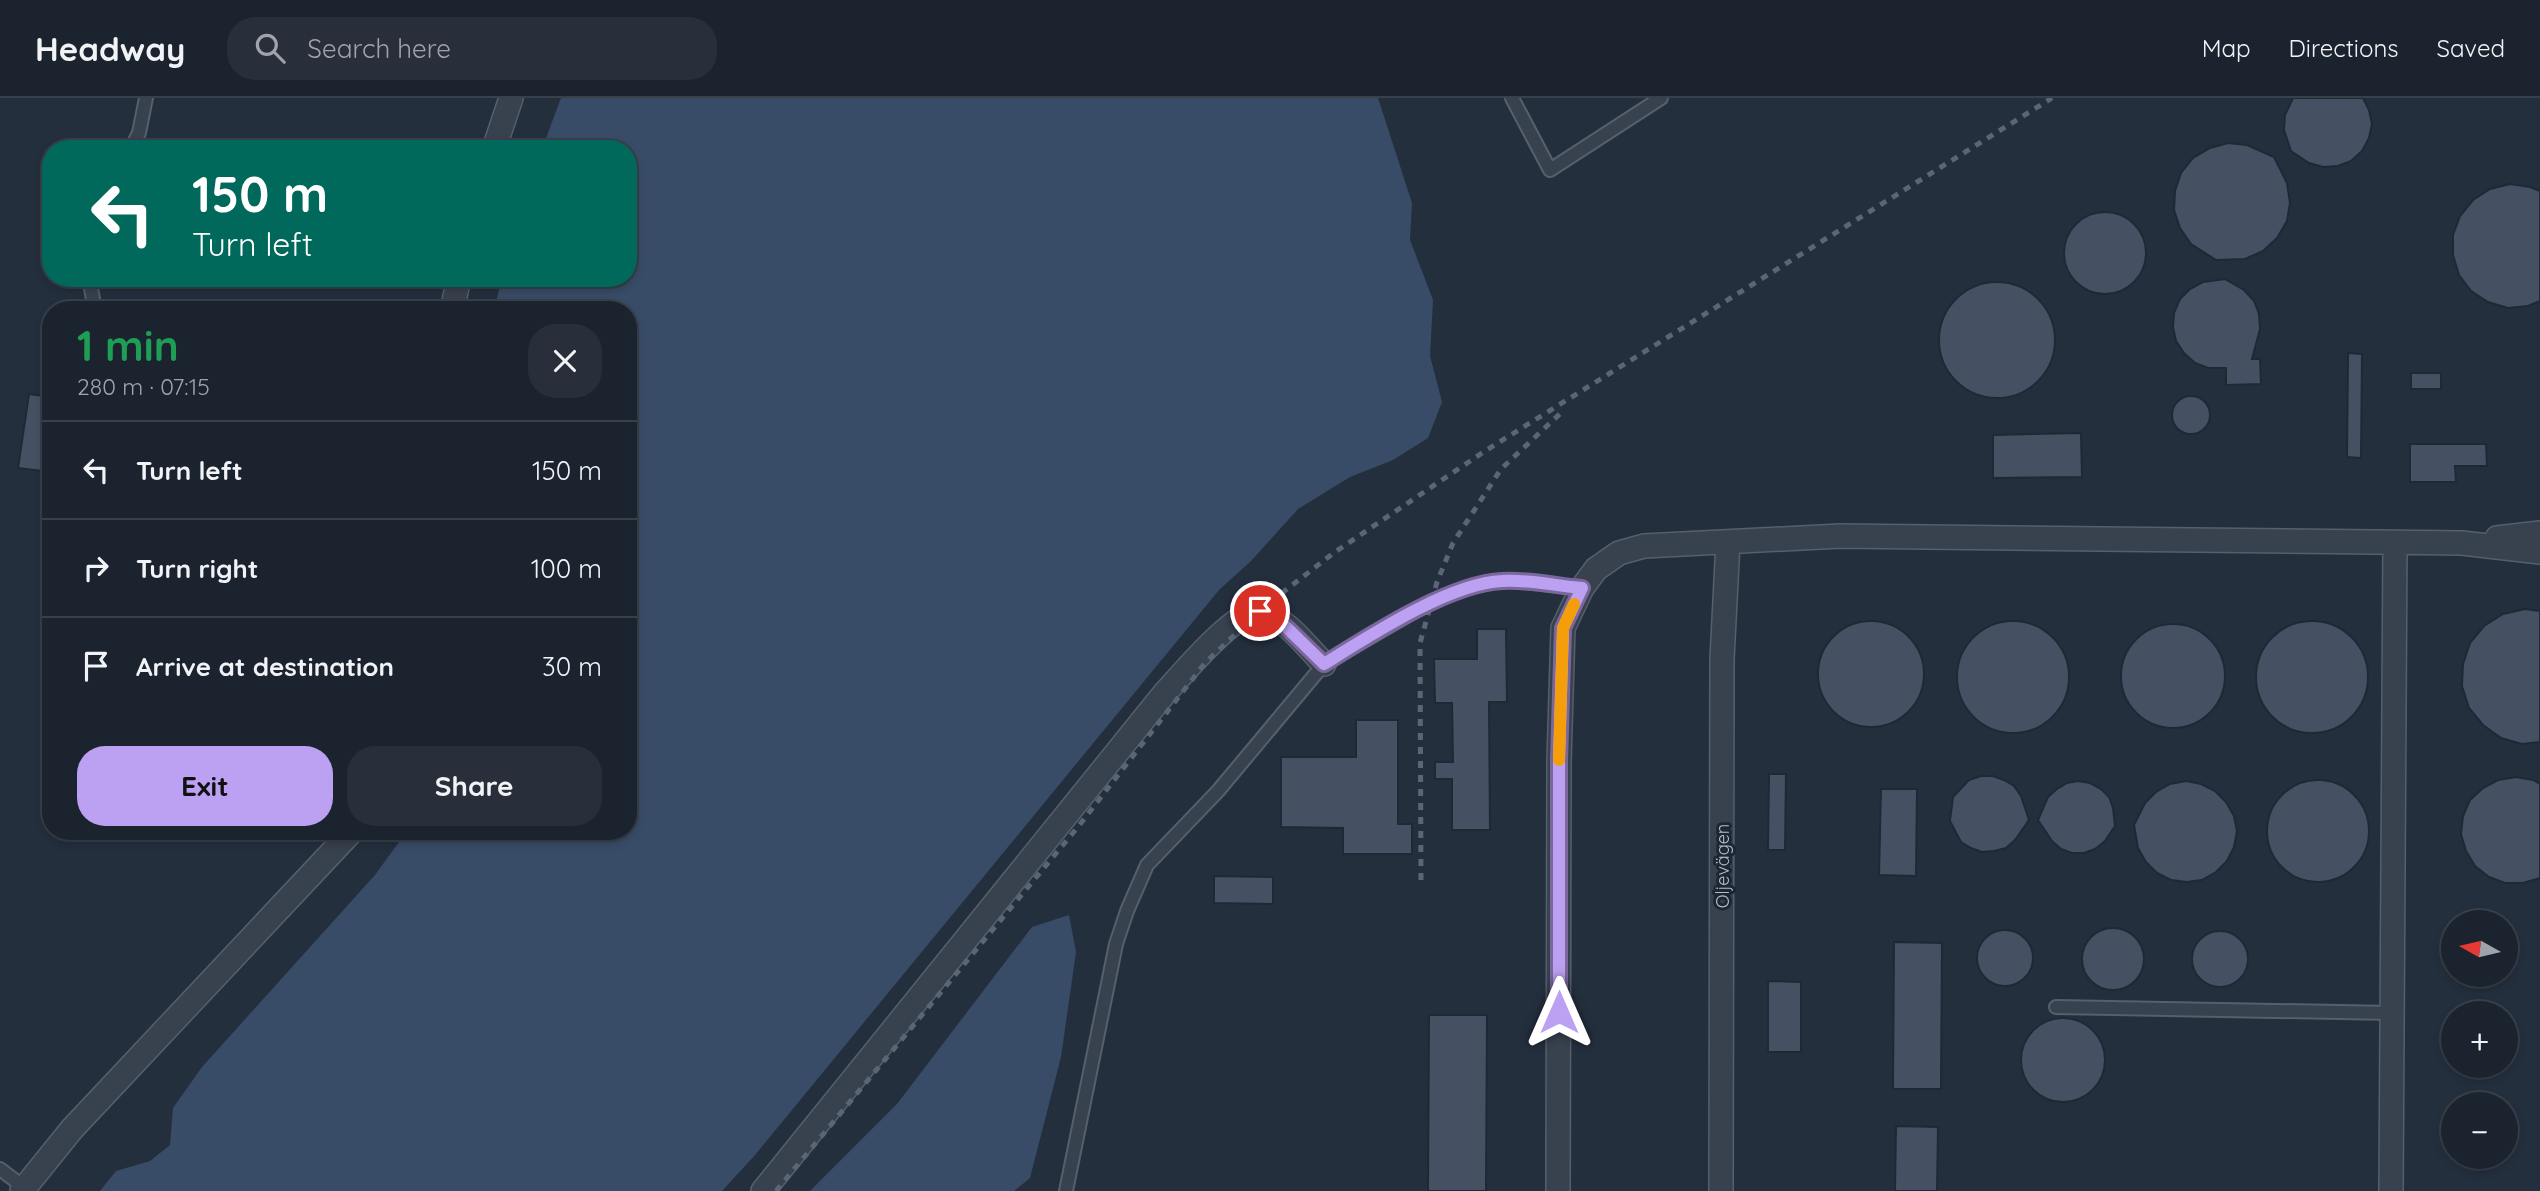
<!DOCTYPE html>
<html lang="en">
<head>
<meta charset="utf-8">
<style>
  body { margin:0; font-family:Quicksand,sans-serif; background:#282f3a; color:#f1f3f6; height:100vh; display:flex; flex-direction:column; font-size:26px; white-space:nowrap }
  * { box-sizing:border-box; margin:0 }
  p { font-size:23px; color:#a0a4aa }
  .icon { flex:none; width:38px; height:38px; fill:none; stroke:currentColor; stroke-width:2; stroke-linecap:round; stroke-linejoin:round }
  .map { position:relative; flex:1; overflow:hidden }
  .details { position:absolute; left:42px; top:203px; width:595px; height:539px; display:flex; flex-direction:column; background:#1b232e; border-radius:28px; box-shadow:0 4px 10px #0003,0 0 0 2px #39404a }
  .details>* { flex:none }
  .hud { position:absolute; left:42px; top:42px; width:595px; height:147px; border-radius:28px; box-shadow:0 4px 10px #0003,0 0 0 2px #39404a; background:#00695c; color:#fff; overflow:hidden }
  .needle { width:46px; rotate:278deg }
  .fabs { position:absolute; left:2441px; top:812px; display:grid; gap:14px }
  .fabs a { display:grid; place-items:center; width:77px; height:77px; border-radius:50%; background:#1b232e; box-shadow:0 4px 10px #0003,0 0 0 2px #39404a; font-size:35px }
  .pin { position:absolute; display:grid; place-items:center; width:60px; height:60px; color:#fff; margin:-30px; border:4px solid #fff; border-radius:50%; box-shadow:0 2px 7px #0007 }
  .me { position:absolute; width:77px; margin:-38px; rotate:0deg; stroke-linejoin:round; filter:drop-shadow(0 0 5px #0008) }
  .turn { display:flex; align-items:center; gap:24px; height:147px; padding:0 35px; font-size:32px }
  .turn .icon { width:91px; height:91px; stroke-width:2.5 }
  .turn b { display:block; font-size:49px; line-height:60px }
  .round { display:grid; place-items:center; flex:none; width:74px; height:74px; border-radius:28px; background:#282f3a }
  .summary { display:flex; align-items:center; justify-content:space-between; height:119px; padding:0 35px }
  h1 { font-size:42px; font-weight:700; line-height:52px; color:#1e9e55 }
  .primary-button { display:flex; gap:14px; margin-top:auto; padding:14px 35px }
  .primary-button a { flex:1; height:80px; border-radius:28px; background:#bca0f2; color:#111; font-size:28px; font-weight:700; line-height:80px; text-align:center }
  .primary-button a+a { background:#282f3a; color:#f1f3f6 }
  ul { padding:0; list-style:none }
  li { display:flex; align-items:center; gap:21px; height:98px; padding:0 35px; border-top:2px solid #39404a }
  li div { flex:1 }
  li b { display:block; font-size:26px }
  li em { font-style:normal }
  header { display:flex; align-items:center; gap:42px; box-sizing:border-box; height:98px; padding:0 35px; background:#1b232e; border-bottom:2px solid #39404a }
  header strong { font-size:33px }
  nav { display:flex; gap:38px; margin-inline-start:auto; font-size:24px }
  .search { width:490px; height:63px; background:#282f3a; display:flex; align-items:center; gap:18px; box-sizing:border-box; padding:0 24px; border-radius:28px; color:#a0a4aa; font-size:26px }
  .map>svg:first-child { display:block }
  .water { fill:#394c67 }
  .building { fill:#455162; stroke:#1f2835; stroke-width:2 }
  .lines { fill:none; stroke-linecap:round; stroke-linejoin:round }
  .lane-casing { stroke:#565f6c; stroke-width:16 }
  .street-casing { stroke:#565f6c; stroke-width:26 }
  .lane { stroke:#38414e; stroke-width:12 }
  .street { stroke:#38414e; stroke-width:23 }
  .rail { stroke:#5a6575; stroke-width:5; stroke-dasharray:7 7; stroke-linecap:butt }
  .route-casing { stroke:#7a689d; stroke-width:18 }
  .route { stroke:#bca0f2; stroke-width:12 }
  .slow { stroke:#f59e0b; stroke-width:12 }
  .labels { text-anchor:middle; dominant-baseline:central; stroke-width:6; stroke-linejoin:round; paint-order:stroke }
  .street-label { font-size:18px; fill:#b4bcc9; stroke:#1d2633 }
</style>
</head>
<body>
<header>
<strong>Headway</strong>
<div class="search"><svg class="icon" aria-label="search" viewBox="0 0 24 24"><circle cx="10" cy="10" r="6"/><path d="M15 15l6 6"/></svg>Search here</div>
<nav><a>Map</a><a>Directions</a><a>Saved</a></nav>
</header>
<div class="map">
<svg width="2540" height="1093" viewBox="0 0 2540 1093">
  <rect width="100%" height="100%" fill="#242f3e"/>
  <path class="water" d="M561 0H1378L1412 105 1410 142 1433 202 1430 258 1442 304 1428 340 1393 362 1350 379 1298 411 1251 463 1219 492 755 1057 722 1093H100L116 1073 150 1063 170 1047 173 1010 202 969 375 777 407 733H628V212H494L502 180H628V51H542Z
    M1069 817 1076 854 1061 959 1030 1080 1014 1093H810L897 1006 1032 829Z"/>
  <path class="building" d="M2293 0H2363L2369 12 2372 26 2369 40 2362 53 2351 63 2338 68 2323 69 2309 65 2291 53 2284 32 2285 17Z
    M2228 45 2247 47 2274 59 2287 85 2290 105 2287 123 2277 140 2263 153 2245 161 2216 162 2191 146 2180 130 2174 112 2175 93 2181 75 2193 60 2210 50Z
    M2510 86 2530 89 2540 93V203L2528 208 2508 210 2488 204 2471 193 2459 177 2453 157V137L2460 118 2473 102 2490 91Z
    M2064 155a41 41 0 1 1 82 0a41 41 0 1 1-82 0Z
    M2225 181 2244 192 2254 203 2259 216 2260 231 2252 261H2260L2261 286 2226 287V270H2208L2195 265 2184 255 2176 243 2173 229 2174 215 2180 201 2190 191 2203 184Z
    M1939 242a58 58 0 1 1 116 0a58 58 0 1 1-116 0Z
    M2348 255 2362 256 2361 360 2347 359Z
    M2411 275H2441V291H2411Z
    M29 296 51 299V374L18 370Z
    M2172 317a19 19 0 1 1 38 0a19 19 0 1 1-38 0Z
    M2081 335 2082 379 1993 380V337Z
    M2410 346H2486L2487 368H2455L2456 384H2410Z
    M2525 511 2540 513V644L2522 646 2501 640 2483 627 2469 610 2462 588 2463 566 2470 545 2484 528 2503 516Z
    M1957 579a56 56 0 1 1 112 0a56 56 0 1 1-112 0Z
    M1818 576a53 53 0 1 1 106 0a53 53 0 1 1-106 0Z
    M2256 579a56 56 0 1 1 112 0a56 56 0 1 1-112 0Z
    M2121 578a52 52 0 1 1 104 0a52 52 0 1 1-104 0Z
    M1477 531H1506L1507 604H1489L1490 732H1452V681H1435V664H1453L1452 605H1435L1434 561H1477Z
    M1356 622H1398V726H1412V756H1343V730L1281 729V659H1356Z
    M1769 676H1786L1785 752H1768Z
    M1981 678H1993L2004 682 2014 688 2021 698 2029 722 2015 742 2006 750 1994 753 1982 754 1971 750 1961 744 1950 723 1953 699 1969 682Z
    M2516 679 2533 682 2540 686V780L2523 785H2505L2489 779 2475 768 2466 753 2461 736 2463 718 2470 702 2483 690 2498 682Z
    M2267 733a51 51 0 1 1 102 0a51 51 0 1 1-102 0Z
    M2078 683 2090 685 2101 691 2109 699 2113 710 2115 728 2105 743 2095 751 2084 755H2072L2061 751 2052 743 2038 722 2048 699 2057 691 2067 685Z
    M2186 683 2201 686 2215 693 2226 704 2234 718 2237 733 2234 749 2227 763 2216 774 2202 782 2187 784 2171 782 2157 775 2146 764 2138 750 2134 727 2145 705 2156 694 2170 686Z
    M1881 691H1917L1916 778 1879 777Z
    M1214 778 1273 779V806L1214 805Z
    M2082 861a31 31 0 1 1 62 0a31 31 0 1 1-62 0Z
    M1977 860a28 28 0 1 1 56 0a28 28 0 1 1-56 0Z
    M2192 861a28 28 0 1 1 56 0a28 28 0 1 1-56 0Z
    M1894 844 1942 845 1941 991H1893Z
    M1768 883 1801 884V954H1768Z
    M1429 917H1487L1486 1093H1428Z
    M2021 962a42 42 0 1 1 84 0a42 42 0 1 1-84 0Z
    M1896 1028 1938 1029 1937 1093H1895Z"/>
  <g class="lines">
    <g class="lane-casing">
      <path id="lane" d="M1512 0 1550 72 1661 0
        M131 51 139 35 146 0
        M89 180 94 206
        M2056 909 2393 915
        M0 1071 25 1090
        M1066 1093 1116 846 1127 813 1147 767 1218 693 1324 566 1431 504 1462 491 1502 482 1582 490"/>
    </g>
    <g class="street-casing">
      <path id="street" d="M494 51 511 0
        M452 212 459 180
        M2497 440 2540 435
        M22 1093 72 1031 352 733
        M763 1093 1164 596C1181 578 1239 507 1262 514 1287 521 1306 548 1324 566
        M1558 1093 1559 663 1563 530 1582 490 1596 471 1619 455 1644 448 1840 438 2462 445 2540 454
        M1721 1093 1722 561 1728 444
        M2391 1093 2395 445"/>
    </g>
    <use href="#lane" class="lane"/>
    <use href="#street" class="street"/>
    <path class="rail" d="M1421 782 1420 545 1437 484 1453 445 1501 371 1563 313
      M776 1093 1077 730 1205 565 1265 508 1335 454 1485 353 2052 0"/>
  </g>
  <g class="lines">
    <g class="route-casing">
      <path id="route" d="M1260 513 1279 522 1324 566C1369 538 1450 485 1502 483 1528 481 1556 488 1582 490L1563 530 1559 663V914"/>
    </g>
    <use href="#route" class="route"/>
    <path class="slow" d="M1559 662 1563 530 1574 506"/>
  </g>
  <g class="labels">
    <g class="street-label">
      <text transform="translate(1722 768) rotate(-90)">Oljevägen</text>
    </g>
  </g>
</svg>
<div class="fabs">
<a><svg class="needle" viewBox="-14 -14 28 28"><path d="M0-13l5 13h-10z" fill="#e53935"/><path d="M0 13l5-13h-10z" fill="#a0a4aa"/></svg></a>
<a>+</a>
<a>−</a>
</div>
<div class="pin" style="left:1260px;top:513px;background:#d93025"><svg class="icon" aria-label="arrive" viewBox="0 0 24 24"><path d="M6 21V4h12l-3 4 3 4H6"/></svg></div>
<svg class="me" style="left:1559px;top:914px" viewBox="-20 -20 40 40"><path d="M0-17L14 15 0 8-14 15z" fill="#bca0f2" stroke="#fff" stroke-width="4"/></svg>
<div class="hud">
<div class="turn"><svg class="icon" aria-label="left" viewBox="0 0 24 24"><path d="M17 20v-9H6M10 6l-5 5 5 5"/></svg><div><b>150 m</b>Turn left</div></div>
</div>
<section class="details">
<div class="summary"><div><h1>1 min</h1><p>280 m · 07:15</p></div><a class="round"><svg class="icon" aria-label="close" viewBox="0 0 24 24"><path d="M6 6l12 12M18 6L6 18"/></svg></a></div>
<ul>
<li><svg class="icon" aria-label="left" viewBox="0 0 24 24"><path d="M17 20v-9H6M10 6l-5 5 5 5"/></svg><div><b>Turn left</b></div><em>150 m</em></li>
<li><svg class="icon" aria-label="right" viewBox="0 0 24 24"><path d="M7 20v-9h11M14 6l5 5-5 5"/></svg><div><b>Turn right</b></div><em>100 m</em></li>
<li><svg class="icon" aria-label="arrive" viewBox="0 0 24 24"><path d="M6 21V4h12l-3 4 3 4H6"/></svg><div><b>Arrive at destination</b></div><em>30 m</em></li>
</ul>
<div class="primary-button"><a>Exit</a><a>Share</a></div>
</section>
</div>
</body>
</html>
